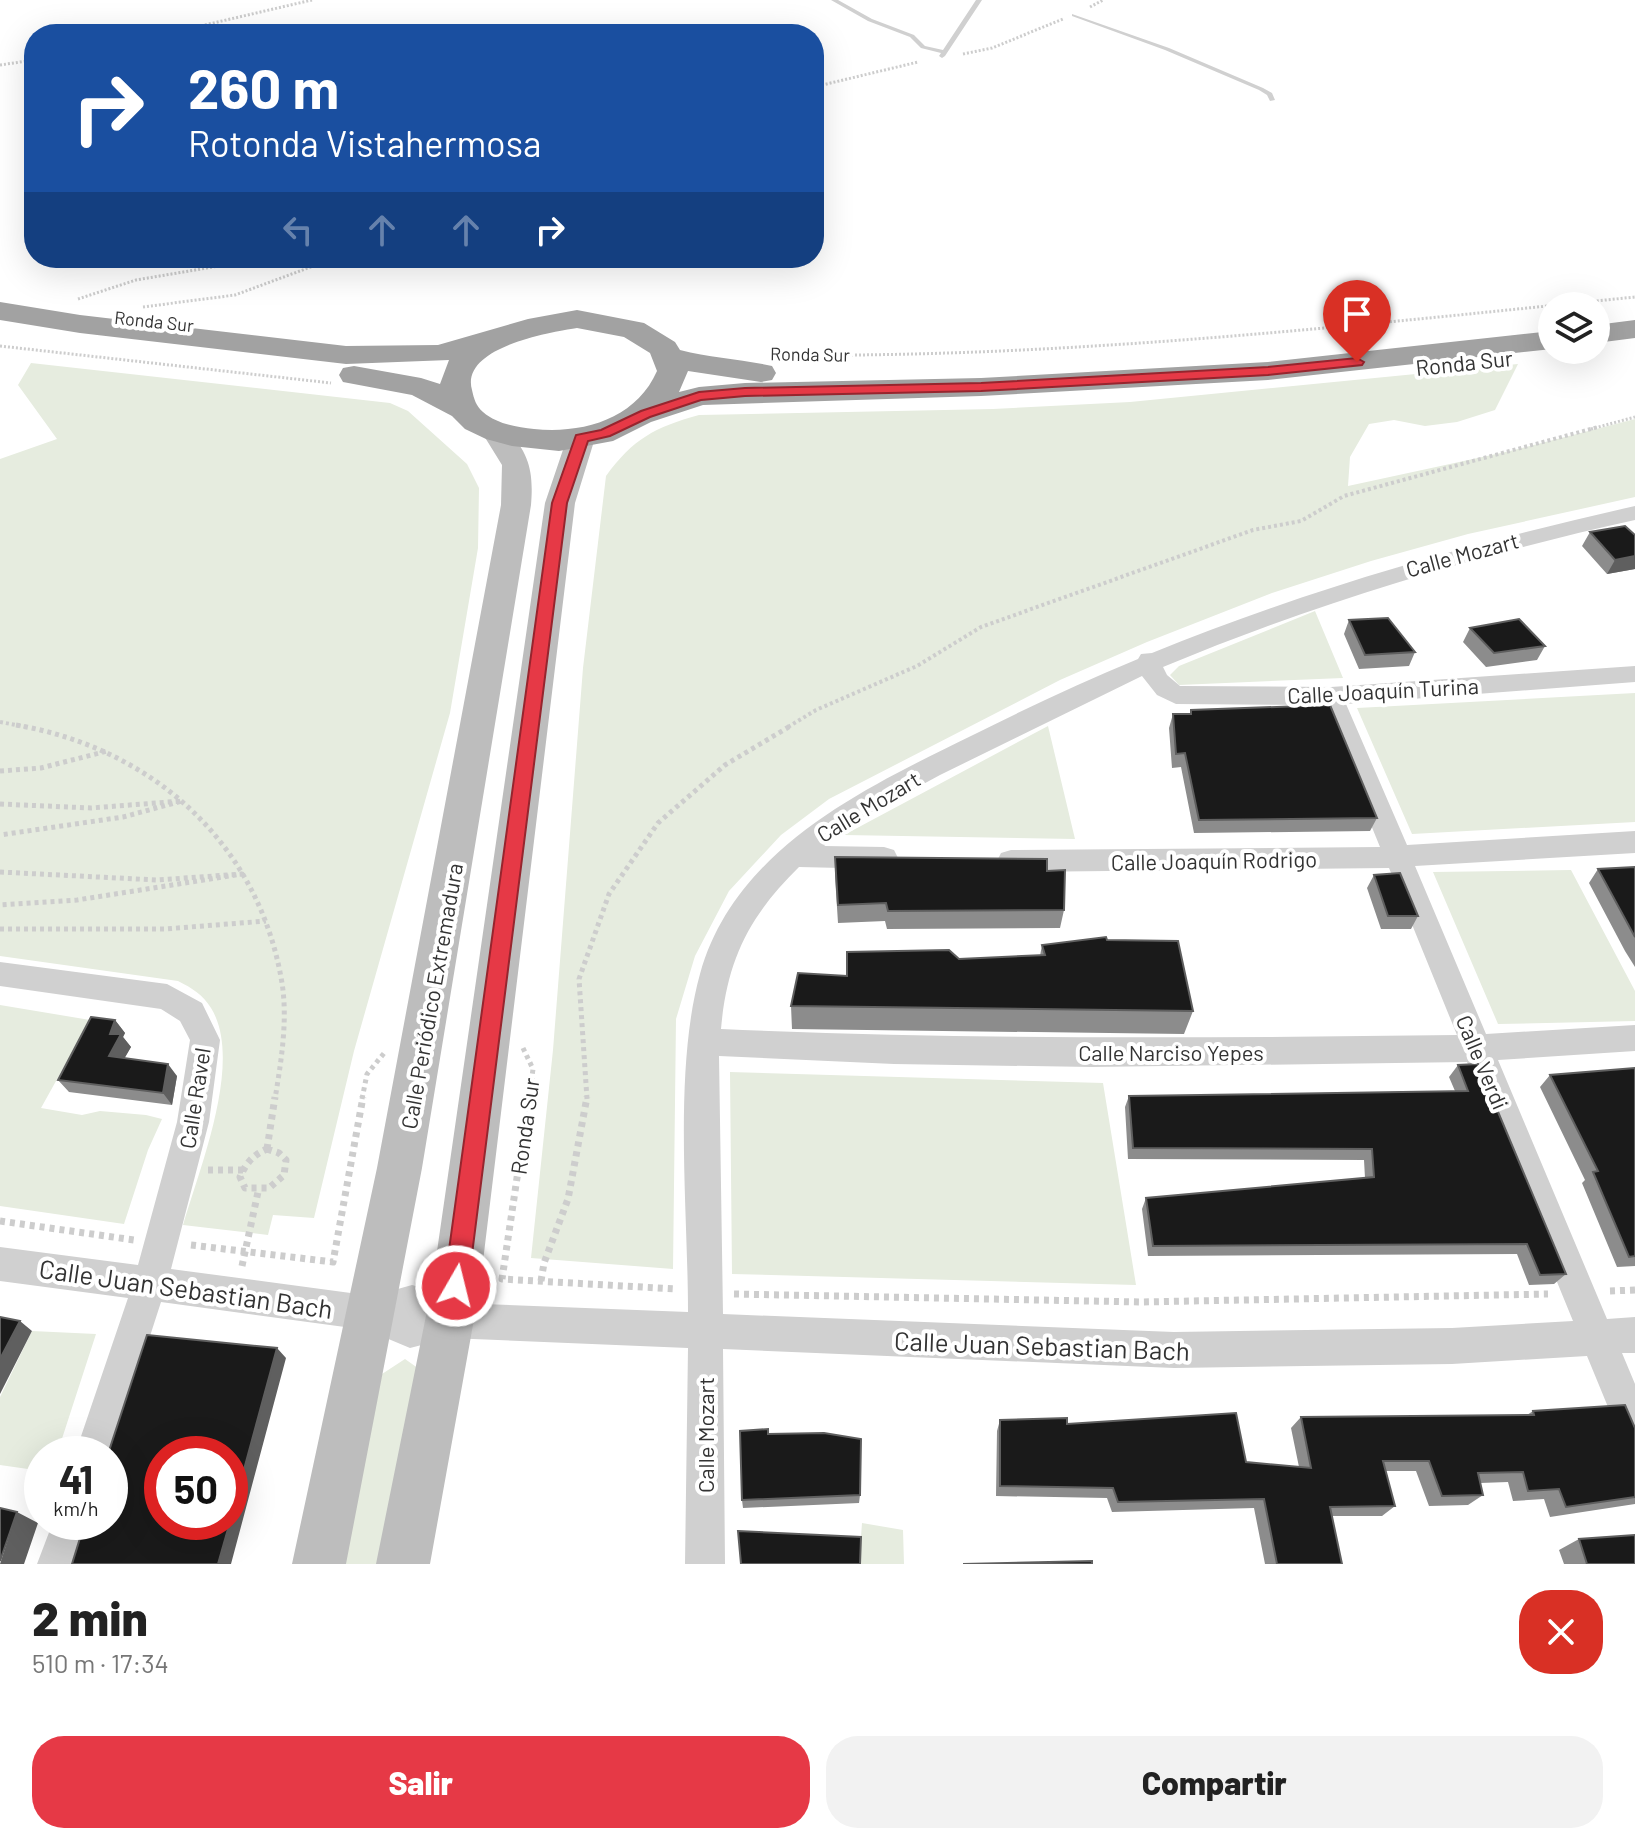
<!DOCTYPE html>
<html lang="es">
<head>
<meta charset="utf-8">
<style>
  body { margin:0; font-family:Barlow,sans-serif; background:#f2f2f2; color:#222; height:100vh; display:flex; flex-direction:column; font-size:30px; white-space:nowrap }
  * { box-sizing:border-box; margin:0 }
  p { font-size:26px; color:#767676 }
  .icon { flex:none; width:44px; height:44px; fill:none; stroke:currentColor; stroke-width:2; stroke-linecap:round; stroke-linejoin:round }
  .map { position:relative; height:1564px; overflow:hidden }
  .drawer { display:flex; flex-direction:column; background:#fff; flex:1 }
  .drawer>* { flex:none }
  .banner { position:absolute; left:24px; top:24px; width:800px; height:244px; border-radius:32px; box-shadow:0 8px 32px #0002; background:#1a4fa0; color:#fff; overflow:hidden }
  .buttons { position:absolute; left:1538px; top:292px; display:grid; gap:16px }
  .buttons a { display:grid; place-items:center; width:72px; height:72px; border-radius:50%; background:#fff; box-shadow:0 8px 32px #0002; font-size:40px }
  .speed { position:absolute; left:24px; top:1436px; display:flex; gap:16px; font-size:40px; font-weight:700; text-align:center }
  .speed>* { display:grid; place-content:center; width:104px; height:104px; border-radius:50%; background:#fff; box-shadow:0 8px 32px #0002; line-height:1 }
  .speed small { font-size:20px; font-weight:400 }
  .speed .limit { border:12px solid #d22; background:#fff; color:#111 }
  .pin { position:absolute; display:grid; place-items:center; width:68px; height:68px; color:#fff; margin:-82px -34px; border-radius:50% 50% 50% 0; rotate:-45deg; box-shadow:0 0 8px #0007 }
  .pin .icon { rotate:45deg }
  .me { position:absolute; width:88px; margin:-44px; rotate:8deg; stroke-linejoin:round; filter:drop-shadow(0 0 6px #0008) }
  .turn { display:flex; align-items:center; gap:28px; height:168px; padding:0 32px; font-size:36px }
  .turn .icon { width:104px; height:104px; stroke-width:2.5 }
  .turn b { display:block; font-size:56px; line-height:68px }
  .lanes { display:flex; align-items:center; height:76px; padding:0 32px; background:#0003; justify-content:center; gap:40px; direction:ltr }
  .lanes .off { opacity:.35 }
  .round { display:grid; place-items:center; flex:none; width:84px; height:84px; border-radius:32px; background:#f2f2f2 }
  .head { display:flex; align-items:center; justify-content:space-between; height:136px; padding:0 32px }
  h1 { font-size:48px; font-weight:800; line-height:60px }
  .action { display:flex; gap:16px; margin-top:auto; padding:16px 32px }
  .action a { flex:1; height:92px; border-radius:32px; background:#e63946; color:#fff; font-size:32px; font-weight:800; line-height:92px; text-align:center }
  .action a+a { background:#f2f2f2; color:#222 }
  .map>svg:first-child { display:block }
  .green { fill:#e6ecdf }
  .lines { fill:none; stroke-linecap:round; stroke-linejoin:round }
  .path-far3 { stroke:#cdcdcd; stroke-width:3; stroke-dasharray:2 2; stroke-linecap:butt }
  .path-far2 { stroke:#cdcdcd; stroke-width:4; stroke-dasharray:3 3; stroke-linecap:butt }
  .path-far1 { stroke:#cdcdcd; stroke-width:5; stroke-dasharray:4 4; stroke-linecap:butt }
  .path { stroke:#cdcdcd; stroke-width:7; stroke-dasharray:5 5; stroke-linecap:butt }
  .service { fill:#d0d0d0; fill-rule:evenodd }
  .minor { fill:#d0d0d0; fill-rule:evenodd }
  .secondary { fill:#bdbdbd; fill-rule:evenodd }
  .trunk { fill:#a2a2a2; fill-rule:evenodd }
  .wall { fill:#8c8c8c }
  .shaded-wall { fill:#5f5f5f }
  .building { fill:#1a1a1a; stroke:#5f5f5f; stroke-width:2 }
  .route { fill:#e63946; stroke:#96252e; stroke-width:2 }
  .labels { text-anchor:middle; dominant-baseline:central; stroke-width:8; stroke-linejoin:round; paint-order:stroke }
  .far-street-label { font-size:18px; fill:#333; stroke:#fff }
  .street-label { font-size:22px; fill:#333; stroke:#fff }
  .near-street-label { font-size:26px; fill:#333; stroke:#fff }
</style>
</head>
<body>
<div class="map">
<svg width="1635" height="1564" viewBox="0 0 1635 1564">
  <rect width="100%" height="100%" fill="#fff"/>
  <path class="green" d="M31 363 390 403 408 411 467 464 479 488 478 548 450 713 354 1051 314 1218 273 1215 268 1235 183 1225C199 1169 244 1061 211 1008 203 995 192 988 178 981L0 956V459L57 439 18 385Z
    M1518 364 1495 410 1457 422 1425 426 1394 420 1369 424 1350 457 1348 486 1510 451 1635 419V497L1468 534 1371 561 1272 593 1147 642 1060 680 829 799 781 835 729 891 695 956 676 1019 673 1269 531 1258 553 1050 583 668 606 476C633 439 655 427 699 415L993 409 1130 402Z
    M1315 611 1343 678 1179 685 1170 675 1179 666Z
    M1635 693V822L1412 834 1357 708Z
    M1048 726 1075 839 844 835Z
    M1571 870 1635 991V1021L1498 1024 1433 872Z
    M0 1005 90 1020 41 1108 82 1115 100 1111 146 1115 162 1119 148 1150 124 1224 0 1206Z
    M730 1072 1103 1083 1136 1285 732 1274Z
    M32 1331 96 1334 57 1454H42V1471L0 1465V1397Z
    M405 1359 422 1371 381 1564H340L382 1374Z
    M862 1523 903 1530 904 1564H859Z"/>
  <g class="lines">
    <path class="path-far3" d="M1090 7 1103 0
      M166 34 312 0
      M963 54 992 48 1063 19
      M0 65 34 60
      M814 87 918 62
      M78 299 136 280 266 258
      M143 307 235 295 335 258
      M0 346 331 383
      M779 355C1066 358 1350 326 1635 297
      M1591 429 1635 417"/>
    <path class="path-far2" d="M0 722 27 727
      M788 727 816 710 917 666 981 627 1253 530 1301 521 1344 496 1598 427"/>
    <path class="path-far1" d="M16 725C152 748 259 843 282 983 288 1021 281 1062 275 1099
      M0 771 41 768 107 751
      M0 804 91 808 182 801 123 817 0 835
      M0 872 157 880 242 874 77 900 0 905
      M0 929H165L266 921
      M523 1048 533 1069 529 1099
      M362 1099 367 1074 385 1052
      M587 1099 579 979 609 894 658 823 725 765 792 725"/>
    <path class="path" d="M529 1097 502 1279 676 1289
      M267 1149 275 1097
      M267 1149 279 1153 286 1160 284 1175 269 1188H245L240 1177C246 1163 253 1155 267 1149Z
      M208 1170H243
      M0 1221 134 1240
      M191 1245 333 1262 363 1097
      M242 1266 258 1192
      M541 1281 544 1263 568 1199 587 1097
      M1610 1291 1635 1290
      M734 1294 1141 1302 1548 1294"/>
    <path class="service" d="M831 0H838L872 19 914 35 925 46 943 50 976 0H982L945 56 942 58 939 56 941 53 921 48 910 37 868 21Z
      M1072 14 1169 48 1263 88 1272 93 1275 100 1270 101 1267 95 1259 90 1165 50 1072 16Z"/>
    <path class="minor" d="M1635 506V520C1473 556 1316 603 1163 667L1167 675 1180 686 1331 687 1635 666V682L1346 704 1407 845 1635 831V853L1415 866 1486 1034 1635 1025V1051L1498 1060 1607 1319 1635 1317V1353H1622L1635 1384V1446L1622 1441 1587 1356 1452 1364 1174 1368 723 1349 725 1564H685L688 1348 449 1338 410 1348 367 1330 161 1302 110 1460V1454H75L128 1298 0 1281V1247L138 1265 177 1122 190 1040 180 1021 161 1009 0 986V962L167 984 202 1003 220 1040 209 1122 171 1269 373 1296 412 1285 430 1290 455 1303 688 1312C688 1210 673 1071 700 974 735 848 865 788 973 735 1027 708 1082 682 1138 659L1141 654 1152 653C1309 589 1470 543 1635 506ZM1142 676 1157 695 1176 704 1322 705 1380 847 1011 850 1001 853 997 861 1001 869 1011 872 1389 868 1457 1035C1211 1038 966 1040 721 1029 727 960 749 916 799 867L884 869 894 866 898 858 894 850 884 847 824 846 870 813 940 775ZM719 1056 894 1064 1092 1067 1467 1062 1573 1321 1452 1328 1174 1332 723 1314Z
      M53 1522H91L77 1564H37Z"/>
    <path class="secondary" d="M495 423 505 425C528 454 534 468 531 505L422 1168 346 1564H292L377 1168 501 505 502 465 481 431 485 425Z
      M581 430 591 432 595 438 575 503 480 1286 430 1564H376L432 1286 545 503 567 438 571 432Z"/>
    <path class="trunk" d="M0 302 80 315 346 346 438 345 528 319 577 310 644 323 675 342 680 350C710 358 741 359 772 366L776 373 772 380 761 382 688 371 679 392 699 387 745 383 981 378 1268 362 1552 331V349L1268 380 981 396 703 405 651 422 613 441 559 451 512 446 486 439 465 429 452 416 412 395 343 382 339 375 343 368 354 366 421 378 440 384 449 360 346 364 80 333 0 320ZM577 328 624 337 650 353 657 371C636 419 583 434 534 429 516 427 497 424 483 412 476 406 474 399 472 390 460 348 549 332 577 328Z
      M1635 320V338L1596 343V325Z"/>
  </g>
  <path class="wall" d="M1590 532 1635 535V569L1607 574 1582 546Z
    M1349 620 1415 652 1409 666 1359 669 1344 634Z
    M1470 628 1545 646 1537 660 1486 667 1463 642Z
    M1191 710 1377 818 1370 831 1194 833 1181 767 1172 768 1169 728 1173 714H1190Z
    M835 857 1047 871 1064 910 1060 928 887 929 885 921 838 923 835 876Z
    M1635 867V967L1625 951 1589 883 1598 869Z
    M1374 875 1418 916 1411 929H1381L1367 888Z
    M1107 940 1193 1011 1184 1034 792 1029 791 1006 846 976 847 952 959 959 1040 956 1042 945Z
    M115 1020 125 1033 123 1037 131 1047 124 1058 177 1076 172 1105 69 1092 58 1080Z
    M1458 1065 1566 1274 1554 1284 1529 1285 1517 1254 1148 1256 1142 1209 1146 1198 1365 1178 1364 1160 1128 1159 1125 1107 1129 1096 1455 1091 1449 1077Z
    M1635 1068V1266L1617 1267 1582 1183 1585 1180 1540 1087 1550 1075Z
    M1533 1411 1635 1428V1504L1550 1517 1544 1499 1513 1501 1508 1482 1480 1483 1483 1495 1468 1505 1429 1506 1416 1471H1385L1395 1506 1382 1516H1332L1342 1564H1265L1254 1508 1112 1512 1107 1498 996 1496 997 1431 1000 1420 1067 1424 1246 1462 1299 1467 1291 1428 1301 1417 1527 1415Z
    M768 1429V1434L860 1495 859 1503 743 1508 742 1500Z
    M1579 1539 1635 1564H1564L1559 1550Z"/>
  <path class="shaded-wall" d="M1635 556V569L1607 574 1615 560Z
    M115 1020 125 1033 123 1037 131 1047 119 1068 109 1056 110 1034Z
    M168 1064 177 1076 172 1105 163 1093Z
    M20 1321 32 1331 0 1394V1359Z
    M277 1348 286 1358 231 1564H218Z
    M17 1512 38 1523 24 1564H0Z"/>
  <path class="building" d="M1625 526 1635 535V556L1615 560 1590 532Z
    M1388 618 1415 652 1365 655 1349 620Z
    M1519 619 1545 646 1494 653 1470 628Z
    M1330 705 1377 818 1199 820 1185 753 1176 754 1173 714H1191V710Z
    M835 857 1047 859V871L1065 870 1064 910 888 911 886 903 838 905Z
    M1635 867V937L1598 869Z
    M1400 873 1418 916H1388L1374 875Z
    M1106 937 1107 940 1178 941 1193 1011 791 1006 798 973 847 976V952L949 950 959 959 1045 955 1042 945Z
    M91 1017 115 1020 110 1034H121L109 1056 168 1064 163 1093 58 1080Z
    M1478 1064 1566 1274 1540 1275 1527 1244 1153 1246 1146 1198 1374 1177 1372 1149 1133 1148 1129 1096 1468 1091 1458 1065Z
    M1635 1068V1256L1629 1257 1593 1172 1598 1171 1550 1075Z
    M0 1317 20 1321 0 1359Z
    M147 1335 277 1348 230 1521V1454H162V1522H230L218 1564H72L85 1522H110V1454H108Z
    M1625 1405 1635 1428V1497L1566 1507 1559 1489 1528 1491 1523 1472 1478 1473 1483 1495 1442 1496 1429 1461H1383L1395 1506 1330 1507 1342 1564H1277L1264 1499 1118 1502 1113 1488 1000 1486V1420L1067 1418V1424L1236 1413 1246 1462 1311 1468 1301 1417 1534 1415 1533 1411Z
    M768 1429V1434L824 1433 861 1439 860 1495 742 1500 740 1431Z
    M0 1508 17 1512 0 1561Z
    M738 1531 861 1537 860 1564H741Z
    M1635 1535V1564H1587L1579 1539Z
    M1092 1561V1564H963Z"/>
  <path class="route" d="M1357 358 1364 362 1362 365 1268 375 981 391 745 396 701 400 650 417 610 436 588 441 567 503 468 1286 464 1294 456 1298 447 1294 444 1286 552 503 576 435 601 430 641 411 699 392 745 388 981 383 1268 367Z"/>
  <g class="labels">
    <g class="far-street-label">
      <text transform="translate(154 321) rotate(6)">Ronda Sur</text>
      <text transform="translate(810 354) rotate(1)">Ronda Sur</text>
    </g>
    <g class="street-label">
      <text transform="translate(1464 362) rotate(-6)">Ronda Sur</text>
      <text transform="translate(1462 554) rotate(-15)">Calle Mozart</text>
      <text transform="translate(1383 690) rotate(-3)">Calle Joaquín Turina</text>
      <text transform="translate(868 806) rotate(-31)">Calle Mozart</text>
      <text transform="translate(1214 860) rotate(-1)">Calle Joaquín Rodrigo</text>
      <text transform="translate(431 996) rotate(-80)">Calle Periódico Extremadura</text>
      <text x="1171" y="1052">Calle Narciso Yepes</text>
      <text transform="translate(1483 1062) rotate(67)">Calle Verdi</text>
      <text transform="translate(194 1098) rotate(-81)">Calle Ravel</text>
      <text transform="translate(524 1126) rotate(-82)">Ronda Sur</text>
      <text transform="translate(705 1435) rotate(-90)">Calle Mozart</text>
    </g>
    <g class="near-street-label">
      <text transform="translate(186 1288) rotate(8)">Calle Juan Sebastian Bach</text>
      <text transform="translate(1042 1345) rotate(2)">Calle Juan Sebastian Bach</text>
    </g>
  </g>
</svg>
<div class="buttons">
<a><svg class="icon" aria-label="layers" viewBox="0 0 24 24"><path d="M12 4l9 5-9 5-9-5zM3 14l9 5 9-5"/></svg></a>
</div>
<div class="speed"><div>41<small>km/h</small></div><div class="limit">50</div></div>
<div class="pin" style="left:1357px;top:362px;background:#d93025"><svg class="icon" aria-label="arrive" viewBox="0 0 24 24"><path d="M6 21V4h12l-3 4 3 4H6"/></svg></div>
<svg class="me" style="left:456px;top:1286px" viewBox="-20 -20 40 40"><circle r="17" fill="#e63946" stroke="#fff" stroke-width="3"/><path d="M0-11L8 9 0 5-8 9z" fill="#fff"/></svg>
<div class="banner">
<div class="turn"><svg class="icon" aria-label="right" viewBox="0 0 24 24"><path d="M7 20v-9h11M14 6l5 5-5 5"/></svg><div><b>260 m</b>Rotonda Vistahermosa</div></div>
<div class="lanes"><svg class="icon off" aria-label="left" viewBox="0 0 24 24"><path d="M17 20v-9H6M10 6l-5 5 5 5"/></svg><svg class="icon off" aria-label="ahead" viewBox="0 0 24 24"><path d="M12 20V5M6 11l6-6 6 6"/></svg><svg class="icon off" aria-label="ahead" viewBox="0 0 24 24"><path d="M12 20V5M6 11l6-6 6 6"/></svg><svg class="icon" aria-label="right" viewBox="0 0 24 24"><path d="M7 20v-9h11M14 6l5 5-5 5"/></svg></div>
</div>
</div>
<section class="drawer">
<div class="head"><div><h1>2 min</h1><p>510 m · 17:34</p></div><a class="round" style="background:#d93025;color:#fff"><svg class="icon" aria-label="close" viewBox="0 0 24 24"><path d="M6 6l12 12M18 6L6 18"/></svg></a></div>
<div class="action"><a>Salir</a><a>Compartir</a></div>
</section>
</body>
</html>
